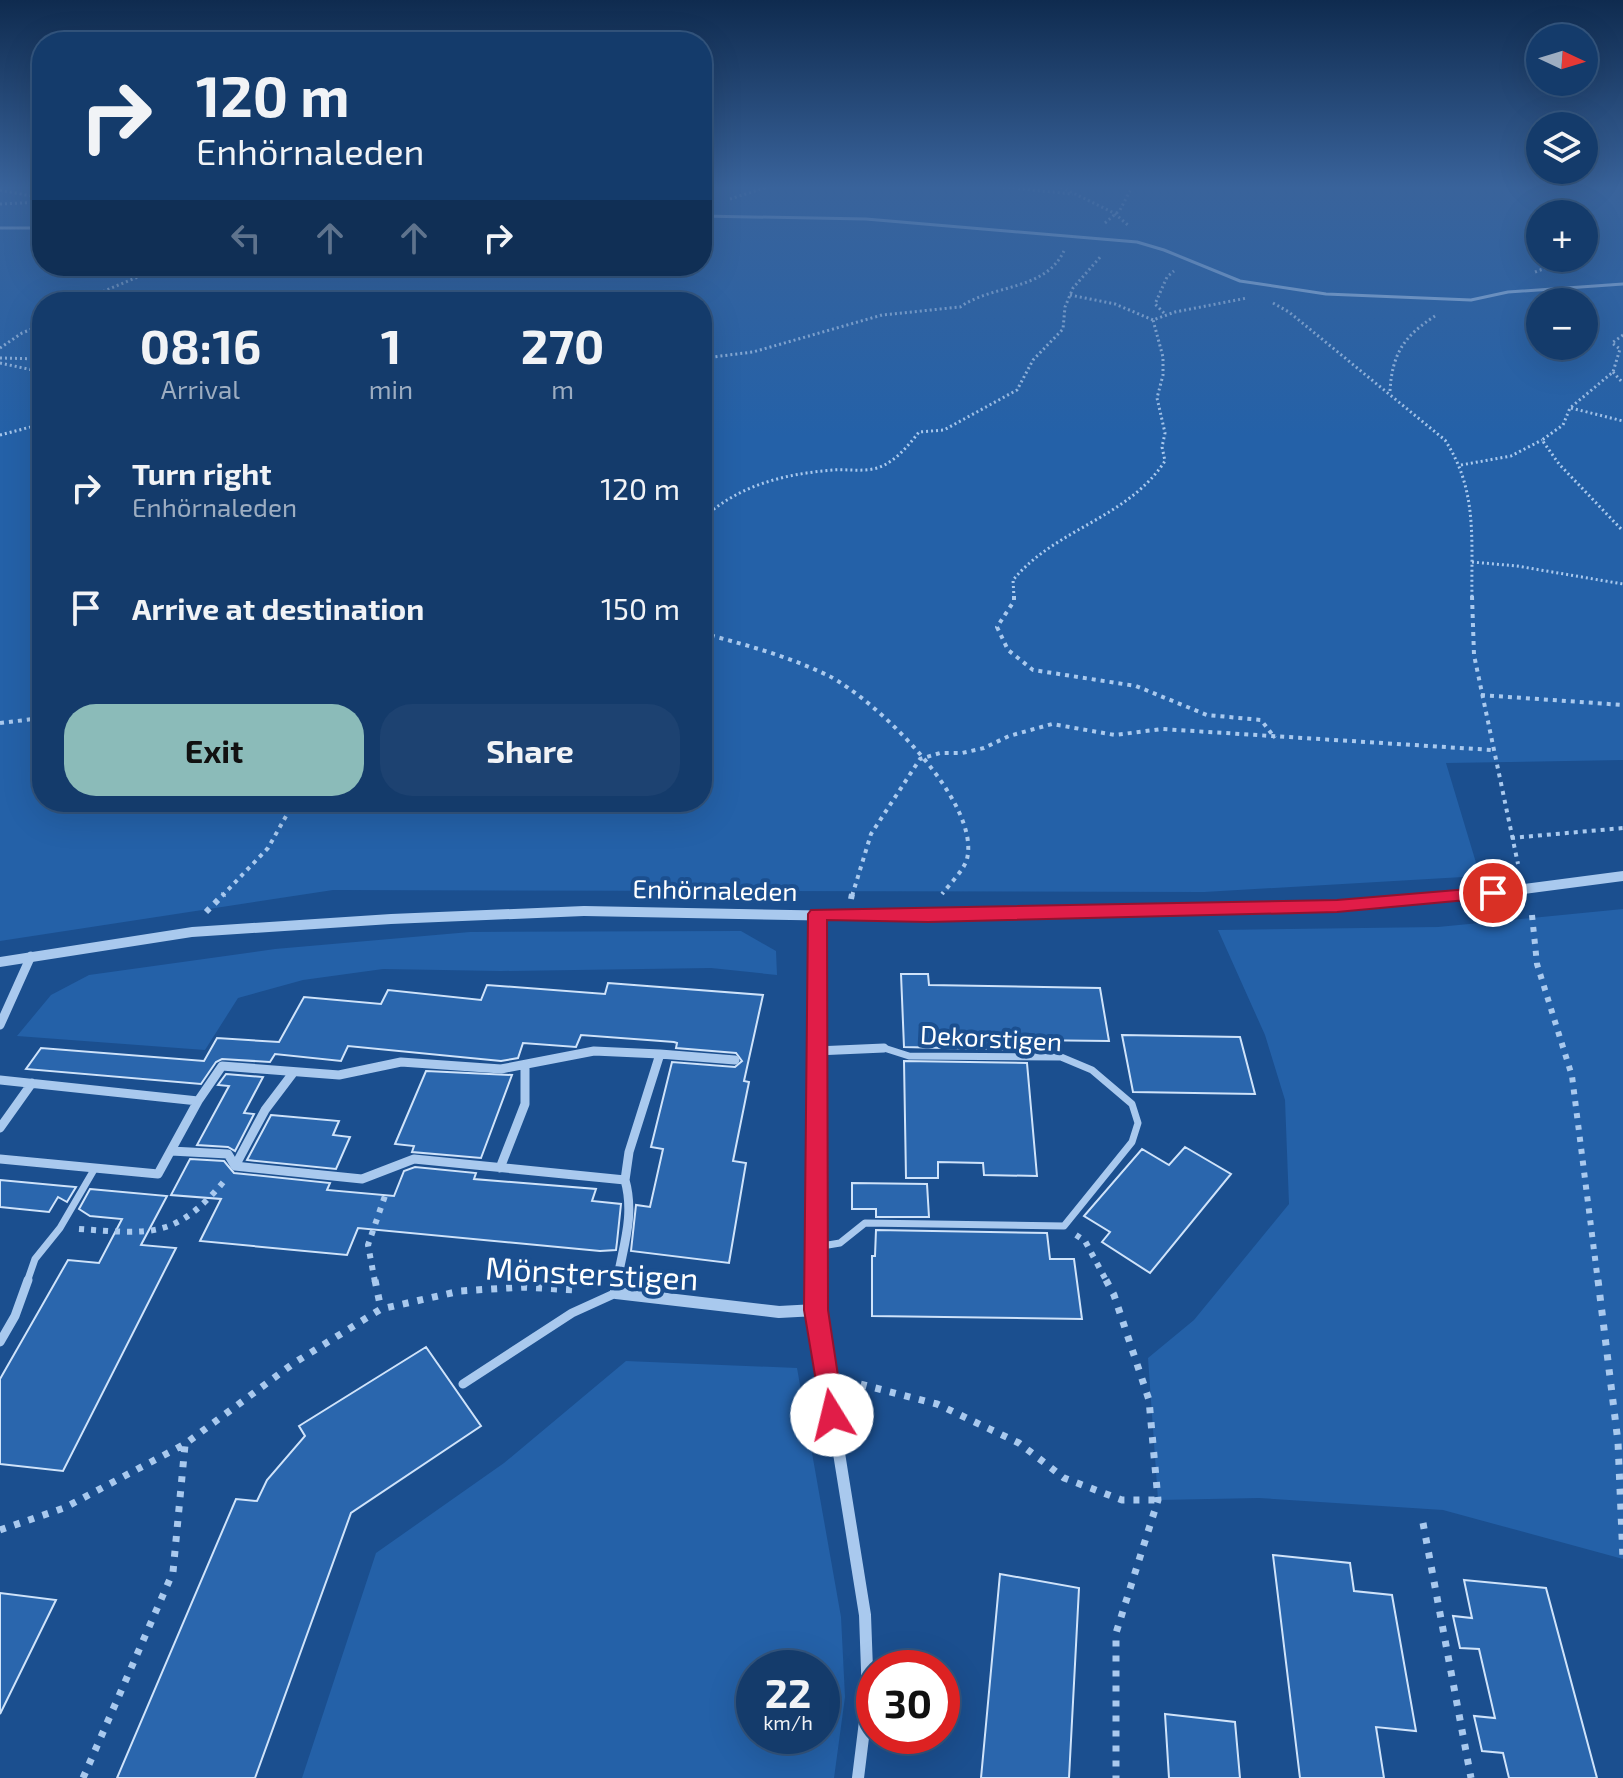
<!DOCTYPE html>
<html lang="en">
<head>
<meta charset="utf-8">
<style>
  body { margin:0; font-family:"Exo 2",sans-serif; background:#1d4271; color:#f1f3f6; height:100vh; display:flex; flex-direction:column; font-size:30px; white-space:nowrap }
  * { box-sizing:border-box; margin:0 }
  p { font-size:26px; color:#9dadc1 }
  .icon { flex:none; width:44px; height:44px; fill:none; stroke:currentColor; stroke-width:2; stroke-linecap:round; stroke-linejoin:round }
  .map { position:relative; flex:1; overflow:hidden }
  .drawer { position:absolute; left:32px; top:292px; width:680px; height:520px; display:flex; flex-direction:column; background:#143b6b; border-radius:32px; box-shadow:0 8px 32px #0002,0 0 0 2px #33557e }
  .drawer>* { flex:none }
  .hud { position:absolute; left:32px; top:32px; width:680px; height:244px; border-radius:32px; box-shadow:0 8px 32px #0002,0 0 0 2px #33557e; background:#143b6b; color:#f1f3f6; overflow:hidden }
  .needle { width:52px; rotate:94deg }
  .fabs { position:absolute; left:1526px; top:24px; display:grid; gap:16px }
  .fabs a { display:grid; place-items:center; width:72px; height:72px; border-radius:50%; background:#143b6b; box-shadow:0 8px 32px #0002,0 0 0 2px #33557e; font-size:40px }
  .speed { position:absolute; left:736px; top:1650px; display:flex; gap:16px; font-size:40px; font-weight:700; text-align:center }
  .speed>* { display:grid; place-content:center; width:104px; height:104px; border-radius:50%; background:#143b6b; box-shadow:0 8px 32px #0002,0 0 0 2px #33557e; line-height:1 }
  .speed small { font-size:20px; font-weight:400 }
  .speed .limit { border:12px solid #d22; background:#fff; color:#111 }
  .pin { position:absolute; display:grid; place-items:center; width:68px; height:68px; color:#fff; margin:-34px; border:4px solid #fff; border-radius:50%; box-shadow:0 2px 8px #0007 }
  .me { position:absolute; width:88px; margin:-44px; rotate:351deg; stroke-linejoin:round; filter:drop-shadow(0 0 6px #0008) }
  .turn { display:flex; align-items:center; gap:28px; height:168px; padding:0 32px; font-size:36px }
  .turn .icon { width:104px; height:104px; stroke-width:2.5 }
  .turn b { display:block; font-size:56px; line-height:68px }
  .lanes { display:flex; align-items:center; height:76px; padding:0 32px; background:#0003; justify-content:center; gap:40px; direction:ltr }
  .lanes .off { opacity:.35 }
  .eta { display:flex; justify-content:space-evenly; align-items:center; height:136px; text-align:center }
  .eta b { font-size:48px; font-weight:700; line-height:56px }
  .button { display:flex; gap:16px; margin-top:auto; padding:16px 32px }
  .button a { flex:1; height:92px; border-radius:32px; background:#8bbbb9; color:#111; font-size:32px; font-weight:700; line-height:92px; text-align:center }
  .button a+a { background:#1d4271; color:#f1f3f6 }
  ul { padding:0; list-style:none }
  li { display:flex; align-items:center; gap:24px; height:120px; padding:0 32px }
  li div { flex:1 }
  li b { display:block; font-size:30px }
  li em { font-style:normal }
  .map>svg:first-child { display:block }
  .green { fill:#2461a8; fill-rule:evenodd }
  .building { fill:#2a66ad; stroke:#cfe3fa; stroke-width:2 }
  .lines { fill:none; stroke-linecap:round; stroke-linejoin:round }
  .path-far3 { stroke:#a9c9ee; stroke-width:3; stroke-dasharray:2 3; stroke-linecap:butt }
  .path-far2 { stroke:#a9c9ee; stroke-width:4; stroke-dasharray:4 5; stroke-linecap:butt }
  .path-far1 { stroke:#a9c9ee; stroke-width:6; stroke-dasharray:5 7; stroke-linecap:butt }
  .path { stroke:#a9c9ee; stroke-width:7; stroke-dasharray:6 9; stroke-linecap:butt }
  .service-far2 { stroke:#a9c9ee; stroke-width:3 }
  .service-far1 { stroke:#a9c9ee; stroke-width:7 }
  .service { stroke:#a9c9ee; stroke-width:9 }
  .minor-far1 { stroke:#a9c9ee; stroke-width:9 }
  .minor { stroke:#a9c9ee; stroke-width:12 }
  .tertiary { fill:#a9c9ee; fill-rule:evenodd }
  .route { fill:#e11d48; stroke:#92132f; stroke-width:2 }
  .labels { text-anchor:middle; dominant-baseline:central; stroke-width:8; stroke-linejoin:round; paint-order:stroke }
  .street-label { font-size:26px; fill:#fff; stroke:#1b4f8f }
  .near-street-label { font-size:32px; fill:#fff; stroke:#1b4f8f }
</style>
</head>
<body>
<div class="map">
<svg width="1623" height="1778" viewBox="0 0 1623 1778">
  <rect width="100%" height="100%" fill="#1b4f8f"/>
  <path class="green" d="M0 187H42V266H702V187H1623V760L1446 763 1480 876 1204 892 333 890 0 941ZM1540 214H1584V258H1540ZM42 302H702V802H42ZM1540 302H1584V346H1540Z
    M1623 909V1559L1443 1510 1259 1498 1158 1500 1148 1358 1194 1320 1289 1204 1285 1100 1265 1035 1218 930 1438 927Z
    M741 931 776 951 777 975 711 968 501 971 383 969 303 980 238 998 205 1050 17 1036 51 995 89 975 275 949 470 932Z
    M626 1361 797 1368 841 1617 845 1697 834 1778H302L376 1553 504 1463ZM754 1668H822V1736H754Z"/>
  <path class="building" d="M901 974H928L929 985 1100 988 1109 1041 1024 1040 1025 1050 904 1047Z
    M608 983 763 995 744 1081 749 1082 733 1161 746 1163 729 1263 631 1251 636 1205 650 1207 663 1149 651 1147 672 1062 735 1067 742 1061 736 1053 676 1048 677 1043 674 1042 581 1035 576 1047 523 1043 518 1058 501 1061 348 1046 341 1061 275 1054 270 1062 222 1059 216 1062 201 1084 26 1069 41 1048 204 1061 217 1038 279 1042 304 997 381 1004 388 990 481 1000 487 985 605 994Z
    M1122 1035 1240 1037 1255 1094 1133 1092Z
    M904 1061 1027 1063 1037 1176 984 1175 983 1163 938 1162V1178H906Z
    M426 1071 512 1075 481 1158 412 1152 414 1146 395 1144Z
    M226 1074 263 1077 244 1113 254 1114 235 1151 228 1147 197 1145 229 1086 218 1085Z
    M271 1115 339 1121 333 1135 350 1137 336 1169 247 1160Z
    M1185 1147 1231 1174 1150 1273 1102 1242 1110 1232 1084 1216 1142 1149 1169 1165Z
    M190 1159 224 1161 234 1173 330 1183 327 1190 394 1196 404 1171 415 1167 476 1173 474 1179 596 1189 592 1201 621 1204 617 1242 616 1250 600 1251 358 1228 347 1255 200 1241 221 1199 171 1195Z
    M0 1180 64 1186 76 1187 67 1202 58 1197 49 1212 0 1207Z
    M852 1183 927 1184 929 1217H876V1209H852Z
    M90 1189 167 1196 141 1245 176 1248 63 1471 0 1464V1379L68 1260 99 1263 122 1219 90 1216 79 1209Z
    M876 1230 1047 1233 1050 1259H1074L1082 1319 872 1316V1256H875Z
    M426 1347 481 1426 351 1513 255 1778H117L236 1499 257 1501 267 1480 305 1436 299 1426Z
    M1273 1555 1350 1563 1354 1591 1392 1595 1416 1731 1376 1727 1384 1778H1300Z
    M1000 1574 1079 1588 1069 1778H981Z
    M1464 1580 1546 1588 1597 1778H1509L1503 1753 1482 1751 1474 1716 1495 1718 1479 1649 1460 1648 1453 1616 1472 1618Z
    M0 1593 56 1600 0 1714Z
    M1165 1714 1235 1722 1240 1778H1169Z"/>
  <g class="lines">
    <path class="path-far3" d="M1003 187 1073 194
      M1061 187 1114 213 1129 226
      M0 190 42 198
      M730 199 767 187
      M0 204 42 202
      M1105 223 1120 210 1132 187
      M1584 253 1594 249
      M1535 272 1572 258
      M1070 295 1115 304 1153 320
      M86 302 97 294 164 266
      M1273 303 1289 312 1445 440C1478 491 1471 539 1472 598
      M1164 313 1155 304 1167 277 1174 271
      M1623 335 1612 343 1620 349 1613 372 1570 408 1563 425 1542 440 1559 464 1623 531
      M0 348 22 333 42 325
      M0 358 42 359
      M0 363 42 372
      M702 363 713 357 753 352 882 315 960 307C993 284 1045 291 1064 251
      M1613 372 1623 383
      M1390 391C1392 354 1404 336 1435 316
      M1571 408 1623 421
      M0 435 42 424
      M1461 465 1511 456 1542 440
      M702 519C739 485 784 474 833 470 847 469 863 472 877 468 894 463 908 446 919 432L944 430 1017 390 1033 360 1063 329 1065 307 1073 288 1102 255
      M1472 562 1517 566 1623 584
      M1014 598 1013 580C1056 528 1127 519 1165 461L1162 447 1165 433 1157 398 1163 375V357L1153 320 1175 312 1247 298"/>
    <path class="path-far2" d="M1014 596V601L997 627 1008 650 1033 670 1136 686 1207 715 1261 720 1275 738
      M1472 596 1474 655 1518 864
      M702 633C746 645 788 656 829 676 876 700 981 802 967 859 964 870 949 885 942 894
      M1481 695 1623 705
      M0 723 42 718
      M1511 838 1623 828
      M222 896 268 848 294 802
      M852 896 871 834 920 759 940 753H962L984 748 1009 736 1052 724 1115 735 1162 729 1492 750"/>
    <path class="path-far1" d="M851 899 852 894
      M206 912 224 894
      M1532 915 1537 964 1572 1076 1598 1282
      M79 1229C151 1234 176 1239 225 1180
      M1076 1235 1085 1241 1107 1282
      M375 1282 368 1245 387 1190"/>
    <path class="path" d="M375 1280 381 1309
      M1106 1280 1114 1295 1149 1400 1158 1500 1116 1633V1778
      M1598 1280 1618 1442 1623 1559
      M846 1384 856 1383 937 1404 1019 1443 1064 1478 1122 1500H1158
      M1423 1523 1471 1778
      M0 1530 64 1508 185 1444 294 1363 381 1309 460 1291 524 1287 575 1290
      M83 1778 173 1572 185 1445"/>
    <path class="service-far2" d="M702 216 866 219 1137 242 1164 250 1240 281 1326 294 1471 300 1508 292 1623 284
      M0 228H42"/>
    <path class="service-far1" d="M816 1247 840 1243 865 1223 1064 1226 1132 1142 1138 1123 1132 1104 1092 1070 1061 1057 909 1056 884 1048
      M27 1282 35 1259 60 1228 95 1168"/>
    <path class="service" d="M0 1342 15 1316 28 1280
      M463 1384 572 1313 616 1293"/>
    <path class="minor-far1" d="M0 1025 31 956
      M816 1051 884 1048
      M0 1080 198 1101 158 1174 0 1159
      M198 1101 222 1066 339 1075 401 1062 501 1069 594 1051 660 1054
      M0 1128 32 1083
      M171 1151 228 1154 235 1166 362 1179 414 1159 625 1180C635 1216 623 1246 617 1282
      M235 1166 265 1110 293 1073
      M500 1168 525 1104V1065
      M625 1180 629 1152 660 1054 735 1060
      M816 1282 817 914"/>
    <path class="minor" d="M617 1280 616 1293 779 1312 816 1310
      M816 1280V1310L865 1615 868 1697 858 1778"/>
    <path class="tertiary" d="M1623 871V881L1493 898 1337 911 847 921 584 916 391 924 192 937 0 967V957L192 927 391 914 584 906 847 911 1337 901 1493 888Z"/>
  </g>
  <linearGradient id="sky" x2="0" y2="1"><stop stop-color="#0f2b4f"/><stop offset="0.43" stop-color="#39639b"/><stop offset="1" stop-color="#39639b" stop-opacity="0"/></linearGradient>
  <rect width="1623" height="436" fill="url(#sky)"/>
  <path class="route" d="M1493 887 1499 889 1502 893 1499 897 1337 912 928 922 827 920 828 1310 844 1415 841 1423 832 1426 823 1423 804 1310 808 914 811 910 1337 900Z"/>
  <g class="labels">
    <g class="street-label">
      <text transform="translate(715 889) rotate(1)">Enhörnaleden</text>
      <text transform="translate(991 1037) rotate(3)">Dekorstigen</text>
    </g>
    <g class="near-street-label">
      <text transform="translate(592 1272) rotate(3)">Mönsterstigen</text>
    </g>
  </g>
</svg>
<div class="fabs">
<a><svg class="needle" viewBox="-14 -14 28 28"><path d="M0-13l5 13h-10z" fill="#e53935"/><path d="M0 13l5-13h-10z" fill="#9dadc1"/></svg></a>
<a><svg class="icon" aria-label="layers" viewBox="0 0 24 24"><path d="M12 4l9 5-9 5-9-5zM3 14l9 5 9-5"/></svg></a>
<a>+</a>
<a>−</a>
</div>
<div class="speed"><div>22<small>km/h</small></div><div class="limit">30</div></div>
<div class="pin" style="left:1493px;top:893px;background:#d93025"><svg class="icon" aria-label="arrive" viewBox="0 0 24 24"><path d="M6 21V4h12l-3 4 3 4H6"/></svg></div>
<svg class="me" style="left:832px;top:1415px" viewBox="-20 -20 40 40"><circle r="19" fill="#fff"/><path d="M0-13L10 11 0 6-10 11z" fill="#e11d48"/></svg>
<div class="hud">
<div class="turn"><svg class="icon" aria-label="right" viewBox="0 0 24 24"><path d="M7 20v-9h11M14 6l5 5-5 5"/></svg><div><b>120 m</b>Enhörnaleden</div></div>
<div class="lanes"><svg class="icon off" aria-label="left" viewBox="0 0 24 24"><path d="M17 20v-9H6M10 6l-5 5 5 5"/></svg><svg class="icon off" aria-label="ahead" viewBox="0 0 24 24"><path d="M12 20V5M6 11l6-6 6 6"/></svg><svg class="icon off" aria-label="ahead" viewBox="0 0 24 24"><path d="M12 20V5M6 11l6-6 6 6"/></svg><svg class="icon" aria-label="right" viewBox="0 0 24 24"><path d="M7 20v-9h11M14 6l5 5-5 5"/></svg></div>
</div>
<section class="drawer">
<div class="eta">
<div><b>08:16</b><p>Arrival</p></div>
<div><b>1</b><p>min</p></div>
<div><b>270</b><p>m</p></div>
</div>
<ul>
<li><svg class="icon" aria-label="right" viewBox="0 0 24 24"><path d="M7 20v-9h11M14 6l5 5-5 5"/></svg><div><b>Turn right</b><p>Enhörnaleden</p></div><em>120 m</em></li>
<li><svg class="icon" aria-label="arrive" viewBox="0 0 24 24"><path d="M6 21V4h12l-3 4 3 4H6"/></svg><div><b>Arrive at destination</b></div><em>150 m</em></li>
</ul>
<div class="button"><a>Exit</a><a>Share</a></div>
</section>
</div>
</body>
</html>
